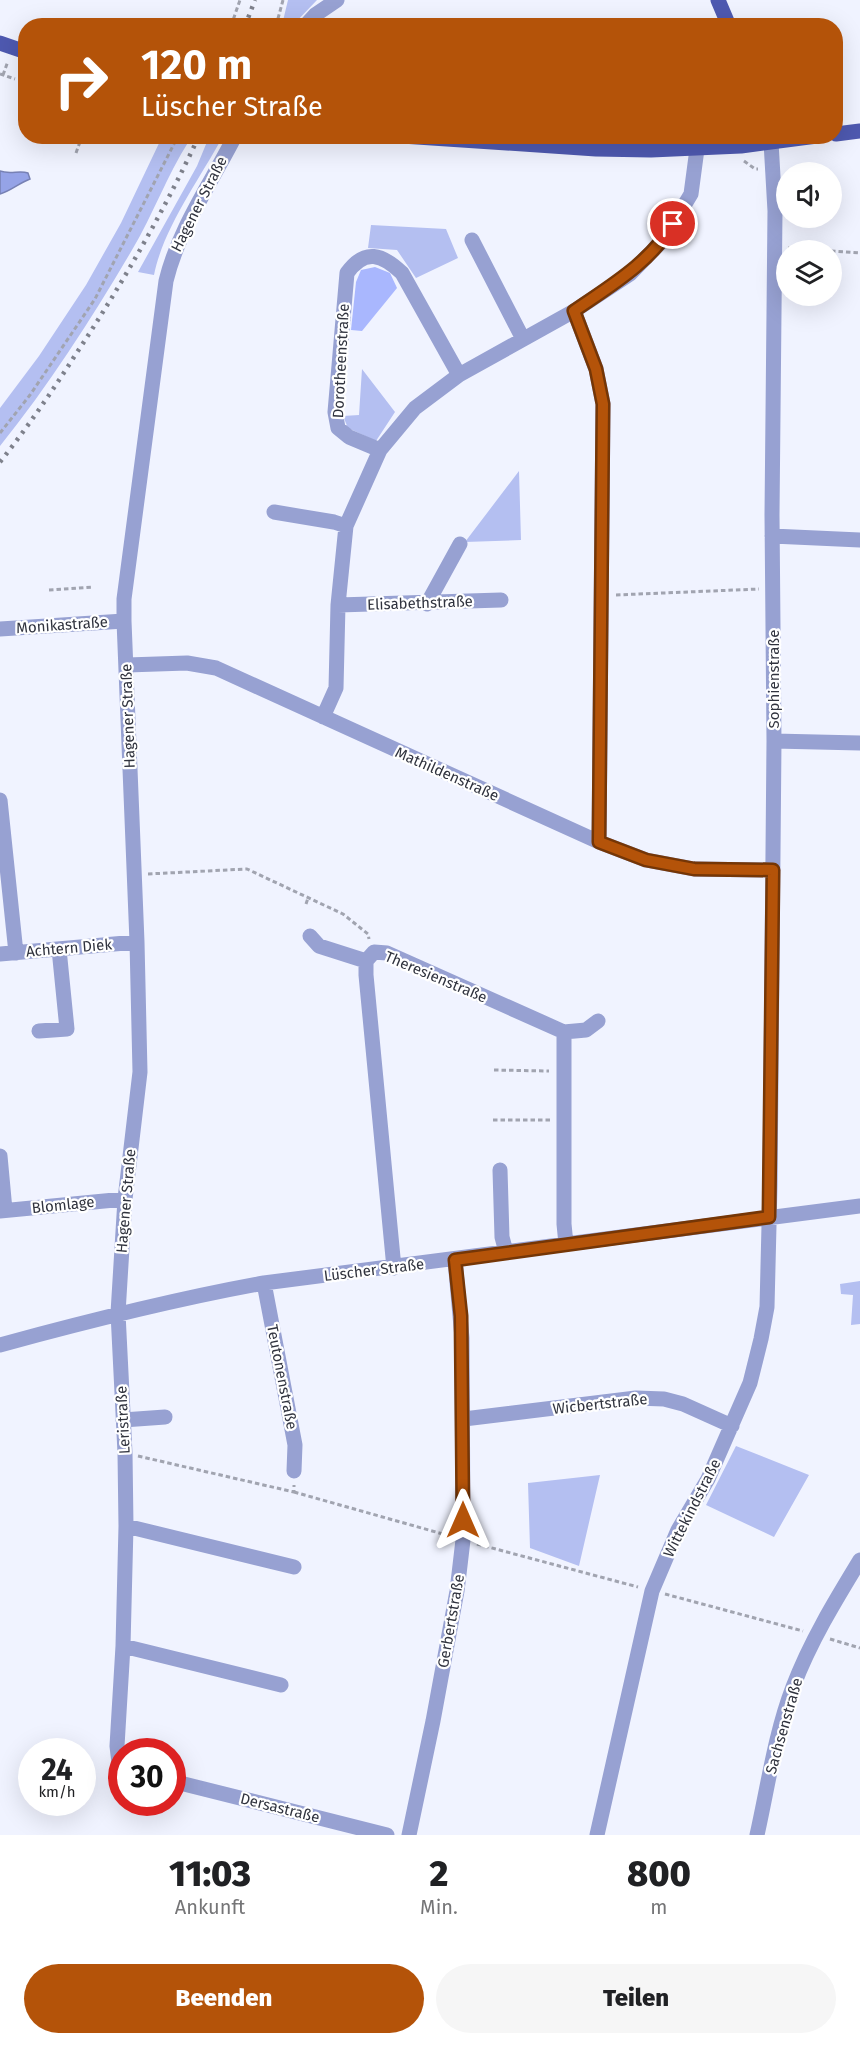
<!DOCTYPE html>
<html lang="de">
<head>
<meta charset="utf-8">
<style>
  body { margin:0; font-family:"Fira Sans",sans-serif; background:#f6f6f6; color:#202124; height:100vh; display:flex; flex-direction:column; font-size:22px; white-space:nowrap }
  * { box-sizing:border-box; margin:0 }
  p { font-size:20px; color:#757577 }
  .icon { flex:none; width:33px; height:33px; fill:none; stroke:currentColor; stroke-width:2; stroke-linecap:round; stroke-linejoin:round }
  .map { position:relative; height:1835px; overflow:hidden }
  .details { display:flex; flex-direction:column; background:#fff; flex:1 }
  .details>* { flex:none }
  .banner { position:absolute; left:18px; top:18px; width:825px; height:126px; border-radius:24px; box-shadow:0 6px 24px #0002; background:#b45309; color:#fff; overflow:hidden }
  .tools { position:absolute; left:776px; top:162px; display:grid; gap:12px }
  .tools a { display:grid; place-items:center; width:66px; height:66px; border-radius:50%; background:#fff; box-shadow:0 6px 24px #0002; font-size:30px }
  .speed { position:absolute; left:18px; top:1738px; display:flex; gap:12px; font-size:30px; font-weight:700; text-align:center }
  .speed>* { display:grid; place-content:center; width:78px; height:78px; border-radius:50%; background:#fff; box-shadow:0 6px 24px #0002; line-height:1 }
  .speed small { font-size:15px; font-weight:400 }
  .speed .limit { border:9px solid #d22; background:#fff; color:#111 }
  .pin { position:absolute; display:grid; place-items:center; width:51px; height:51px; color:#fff; margin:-26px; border:3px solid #fff; border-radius:50%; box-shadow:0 2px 6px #0007 }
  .me { position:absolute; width:66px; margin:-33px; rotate:0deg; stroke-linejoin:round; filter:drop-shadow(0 0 4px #0008) }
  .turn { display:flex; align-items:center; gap:21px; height:126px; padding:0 24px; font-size:27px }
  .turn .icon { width:78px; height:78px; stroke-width:2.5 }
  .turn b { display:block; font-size:42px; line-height:51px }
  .eta { display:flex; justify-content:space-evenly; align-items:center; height:102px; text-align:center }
  .eta b { font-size:36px; font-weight:800; line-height:42px }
  .button { display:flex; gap:12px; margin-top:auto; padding:12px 24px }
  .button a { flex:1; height:69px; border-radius:36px; background:#b45309; color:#fff; font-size:24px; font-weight:800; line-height:69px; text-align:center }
  .button a+a { background:#f6f6f6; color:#202124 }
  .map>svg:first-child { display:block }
  .green { fill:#b4bff1 }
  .forest { fill:#a9b7fe }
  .water { fill:#95a3e7; stroke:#7781b4; stroke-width:1.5 }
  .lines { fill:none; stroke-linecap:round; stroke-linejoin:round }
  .path { stroke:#a1a4b0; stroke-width:3; stroke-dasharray:4.5 3; stroke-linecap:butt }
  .minor { stroke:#97a1d2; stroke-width:15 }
  .major { stroke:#4e59b0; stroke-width:15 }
  .rail { stroke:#7e818c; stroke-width:4.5; stroke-dasharray:3 6; stroke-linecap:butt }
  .route-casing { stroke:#753606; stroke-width:15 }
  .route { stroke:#b45309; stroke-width:10 }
  .labels { text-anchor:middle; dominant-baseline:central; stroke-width:4.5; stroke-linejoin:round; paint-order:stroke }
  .street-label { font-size:15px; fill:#30333e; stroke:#fff }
</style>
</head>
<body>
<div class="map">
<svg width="860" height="1835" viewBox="0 0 860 1835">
  <rect width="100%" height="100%" fill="#f0f3ff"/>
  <path class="green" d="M288 0H317L293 25H282Z
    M162 137H182L189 141C167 175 153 215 132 250 92 318 49 385 0 446V408L39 356 86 285 121 223Z
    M209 137 222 138C199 180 163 229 154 275L138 272 197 166Z
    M371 225 446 229 458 258 416 278 397 250 368 248Z
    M362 369 395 412 376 441 348 428 343 416 359 415Z
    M519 471 521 540 465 542Z
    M860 1281V1324L851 1325 853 1295 841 1294 840 1284Z
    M736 1446 809 1475 774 1537 706 1505Z
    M600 1475 579 1566 530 1548 528 1483Z"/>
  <path class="forest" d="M375 267 390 273 397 288 362 331 351 330 356 282 361 270Z"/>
  <path class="water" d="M0 171C10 175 19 170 28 173L30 179C19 183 11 191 0 194Z"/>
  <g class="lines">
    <path class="path" d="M44 23 51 26
      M55 26 56 23
      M231 26 240 0
      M276 26 283 0
      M0 74 15 79
      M3 75 8 61
      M76 153 82 136
      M744 161 755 169H758
      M788 248 822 250
      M831 251 860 253
      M0 433 30 395 95 299 178 136
      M49 590 93 587
      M616 595 759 589
      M148 874 247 869 343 914 368 934 369 939
      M306 904 308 898
      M494 1070 549 1071
      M493 1120H551
      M138 1456 294 1492V1485
      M294 1492 450 1536
      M477 1544 638 1587
      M665 1594 803 1631
      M830 1639 860 1648"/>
    <path class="minor" d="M305 26 315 15 337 0
      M472 240 523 339
      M574 311 596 369 603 404 599 842
      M380 450 349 437 338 428 335 412 347 273C365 248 382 254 402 273L459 375
      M274 512 334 522 346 526
      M772 536 860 540
      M427 604 460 544
      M338 605 501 600
      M0 629 124 621
      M127 665 187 663 216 668 599 842 646 860 694 869 773 870
      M323 717 336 688 338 605 346 526 380 450 415 408 459 375 574 311 630 274 664 239 691 194 697 149
      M774 741 860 743
      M0 800 16 953
      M310 936 319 946 366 961
      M0 954 137 942
      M39 1031 67 1029 59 949
      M564 1032 586 1030 598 1021
      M0 1156 5 1210
      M500 1170 502 1237 506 1252
      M0 1211 125 1199
      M394 1268 366 975V961L374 952 387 953 564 1032V1224L566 1244
      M264 1283 295 1445 294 1471
      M0 1345C88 1321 175 1299 264 1283L860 1206
      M464 1419 636 1398 664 1399 683 1404 732 1426
      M123 1420 165 1417
      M126 1526 294 1567
      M123 1646 281 1685
      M122 1764 119 1763 117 1746 123 1646 126 1526 125 1453 118 1313 125 1199 140 1072 137 942 124 621V599L166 281C179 228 210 185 235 136
      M172 1781 387 1835
      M409 1835 433 1721 457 1591 463 1540 462 1338 455 1260
      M597 1835 652 1591 678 1530 708 1479 750 1383 761 1339 767 1307 770 1185 774 741 772 515 775 211 771 142
      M757 1835C768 1786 775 1734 793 1687 810 1642 835 1601 860 1560"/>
    <path class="major" d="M718 0 729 26
      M0 43 26 52
      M836 134 860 131
      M402 136 596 149 651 150 741 146 817 136"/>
    <path class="rail" d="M245 26 255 0
      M0 462C27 428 51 393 74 357 121 286 163 213 199 136"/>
  </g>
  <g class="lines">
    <g class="route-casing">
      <path id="route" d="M463 1520 461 1316 455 1260 769 1217 773 870 694 869 646 860 599 842 603 404 596 369 574 311C610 286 650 263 673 224"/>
    </g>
    <use href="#route" class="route"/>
  </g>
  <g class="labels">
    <g class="street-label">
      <text transform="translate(199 204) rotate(-63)">Hagener Straße</text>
      <text transform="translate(341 361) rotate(-87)">Dorotheenstraße</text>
      <text transform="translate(420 603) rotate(-2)">Elisabethstraße</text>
      <text transform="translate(62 625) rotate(-4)">Monikastraße</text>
      <text transform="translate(774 679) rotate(-90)">Sophienstraße</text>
      <text transform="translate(128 716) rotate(-92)">Hagener Straße</text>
      <text transform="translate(447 774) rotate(24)">Mathildenstraße</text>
      <text transform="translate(69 948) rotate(-5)">Achtern Diek</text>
      <text transform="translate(436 977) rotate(23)">Theresienstraße</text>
      <text transform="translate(126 1201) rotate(-85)">Hagener Straße</text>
      <text transform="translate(63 1205) rotate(-6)">Blomlage</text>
      <text transform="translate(374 1270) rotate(-7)">Lüscher Straße</text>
      <text transform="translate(282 1377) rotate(79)">Teutonenstraße</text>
      <text transform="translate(600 1404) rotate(-6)">Wicbertstraße</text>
      <text transform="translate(123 1420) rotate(-93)">Leristraße</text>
      <text transform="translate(692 1508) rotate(-63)">Wittekindstraße</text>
      <text transform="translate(451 1621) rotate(-80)">Gerbertstraße</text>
      <text transform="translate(784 1726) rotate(-74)">Sachsenstraße</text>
      <text transform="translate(280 1808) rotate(14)">Dersastraße</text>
    </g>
  </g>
</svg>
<div class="tools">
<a><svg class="icon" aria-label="sound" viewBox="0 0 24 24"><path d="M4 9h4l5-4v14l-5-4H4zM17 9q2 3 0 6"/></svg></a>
<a><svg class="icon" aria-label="layers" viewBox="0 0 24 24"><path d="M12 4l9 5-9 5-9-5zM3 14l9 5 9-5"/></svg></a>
</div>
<div class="speed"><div>24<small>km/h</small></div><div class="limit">30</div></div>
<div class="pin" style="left:673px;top:224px;background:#d93025"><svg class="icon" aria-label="arrive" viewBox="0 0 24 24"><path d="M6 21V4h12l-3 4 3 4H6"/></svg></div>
<svg class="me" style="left:463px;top:1520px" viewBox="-20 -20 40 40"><path d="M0-17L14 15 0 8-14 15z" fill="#b45309" stroke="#fff" stroke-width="4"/></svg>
<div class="banner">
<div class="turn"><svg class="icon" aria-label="right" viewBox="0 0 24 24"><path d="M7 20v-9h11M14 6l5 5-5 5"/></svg><div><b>120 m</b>Lüscher Straße</div></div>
</div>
</div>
<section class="details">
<div class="eta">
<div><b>11:03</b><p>Ankunft</p></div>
<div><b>2</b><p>Min.</p></div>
<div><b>800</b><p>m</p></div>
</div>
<div class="button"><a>Beenden</a><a>Teilen</a></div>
</section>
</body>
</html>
